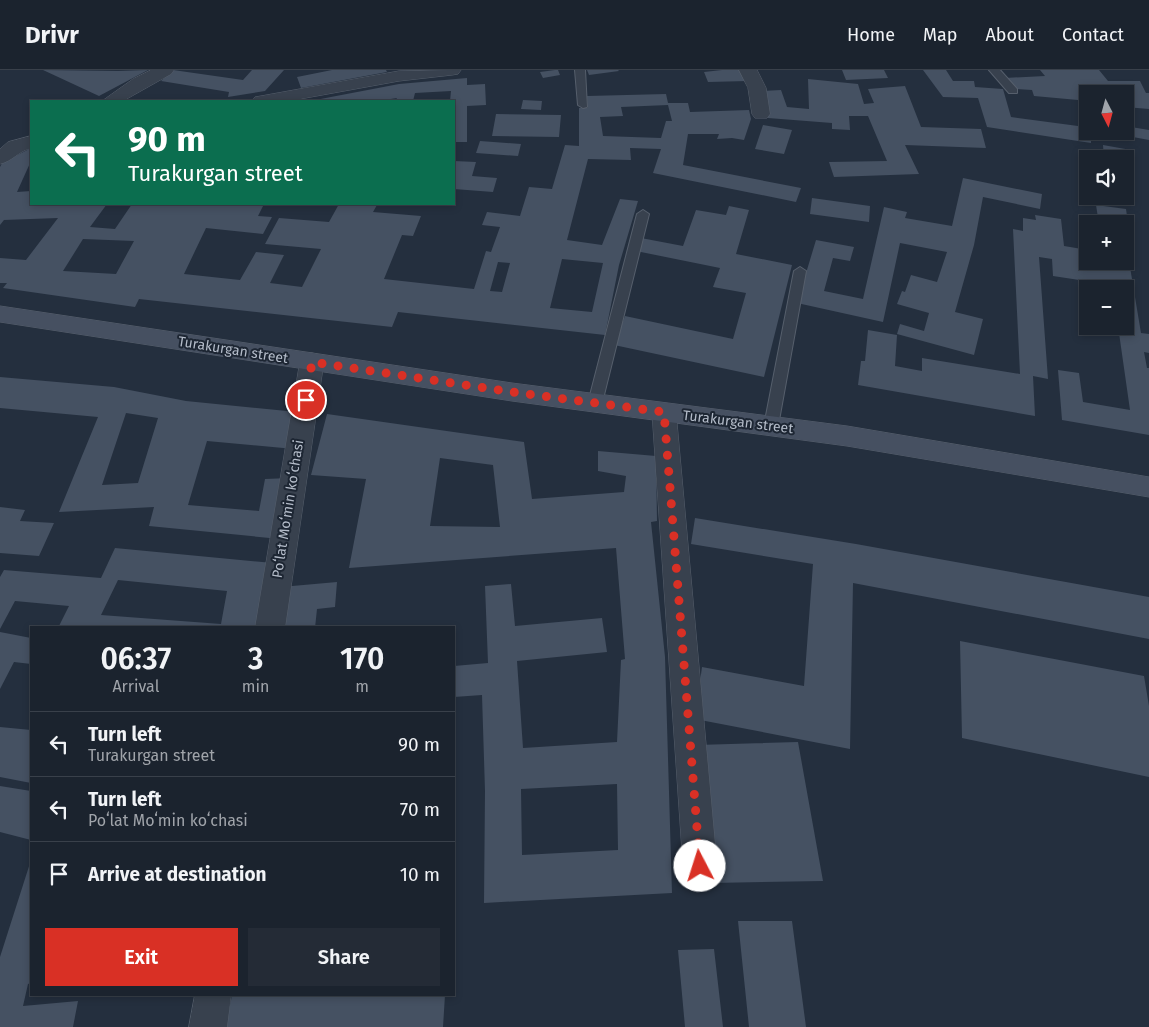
<!DOCTYPE html>
<html lang="en">
<head>
<meta charset="utf-8">
<style>
  body { margin:0; font-family:"Fira Sans",sans-serif; background:#242b36; color:#f1f3f6; height:100vh; display:flex; flex-direction:column; font-size:19px; white-space:nowrap }
  * { box-sizing:border-box; margin:0 }
  p { font-size:16px; color:#a0a4aa }
  .icon { flex:none; width:28px; height:28px; fill:none; stroke:currentColor; stroke-width:2; stroke-linecap:round; stroke-linejoin:round }
  .map { position:relative; flex:1; overflow:hidden }
  .drawer { position:absolute; left:30px; top:556px; width:425px; height:370px; display:flex; flex-direction:column; background:#1b232e; border-radius:0px; box-shadow:0 2px 8px #0003,0 0 0 1px #39404a }
  .drawer>* { flex:none }
  .hud { position:absolute; left:30px; top:30px; width:425px; height:105px; border-radius:0px; box-shadow:0 2px 8px #0003,0 0 0 1px #39404a; background:#0b6e4f; color:#fff; overflow:hidden }
  .needle { width:32px; rotate:174deg }
  .fabs { position:absolute; left:1079px; top:15px; display:grid; gap:10px }
  .fabs a { display:grid; place-items:center; width:55px; height:55px; border-radius:0px; background:#1b232e; box-shadow:0 2px 8px #0003,0 0 0 1px #39404a; font-size:25px }
  .pin { position:absolute; display:grid; place-items:center; width:42px; height:42px; color:#fff; margin:-21px; border:2px solid #fff; border-radius:50%; box-shadow:0 1px 5px #0007 }
  .me { position:absolute; width:55px; margin:-28px; rotate:355deg; stroke-linejoin:round; filter:drop-shadow(0 0 4px #0008) }
  .turn { display:flex; align-items:center; gap:18px; height:105px; padding:0 15px; font-size:22px }
  .turn .icon { width:65px; height:65px; stroke-width:2.5 }
  .turn b { display:block; font-size:35px; line-height:42px }
  .eta { display:flex; justify-content:space-evenly; align-items:center; height:85px; text-align:center }
  .eta b { font-size:30px; font-weight:600; line-height:35px }
  .action { display:flex; gap:10px; margin-top:auto; padding:10px 15px }
  .action a { flex:1; height:58px; border-radius:0px; background:#d93025; color:#fff; font-size:20px; font-weight:600; line-height:58px; text-align:center }
  .action a+a { background:#242b36; color:#f1f3f6 }
  ul { padding:0; list-style:none }
  li { display:flex; align-items:center; gap:15px; height:65px; padding:0 15px; border-top:1px solid #39404a }
  li div { flex:1 }
  li b { display:block; font-size:19px }
  li em { font-style:normal }
  header { display:flex; align-items:center; gap:30px; box-sizing:border-box; height:70px; padding:0 25px; background:#1b232e; border-bottom:1px solid #39404a }
  header strong { font-size:24px }
  nav { display:flex; gap:28px; margin-inline-start:auto; font-size:18px }
  .map>svg:first-child { display:block }
  .building { fill:#455162; fill-rule:evenodd }
  .lines { fill:none; stroke-linecap:round; stroke-linejoin:round }
  .service-casing { stroke:#565f6c; stroke-width:2 }
  .minor-casing { stroke:#565f6c; stroke-width:1 }
  .secondary-casing { stroke:#565f6c; stroke-width:1 }
  .service { fill:#38414e; fill-rule:evenodd }
  .minor { fill:#38414e; fill-rule:evenodd }
  .secondary { fill:#465061; fill-rule:evenodd }
  .route { stroke:#d93025; stroke-width:9; stroke-dasharray:0 16.2 }
  .labels { text-anchor:middle; dominant-baseline:central; stroke-width:4; stroke-linejoin:round; paint-order:stroke }
  .street-label { font-size:14px; fill:#b4bcc9; stroke:#1d2633 }
</style>
</head>
<body>
<header>
<strong>Drivr</strong>
<nav><a>Home</a><a>Map</a><a>About</a><a>Contact</a></nav>
</header>
<div class="map">
<svg width="1149" height="957" viewBox="0 0 1149 957">
  <rect width="100%" height="100%" fill="#242f3e"/>
  <path class="building" d="M43 0 118 1 148 0 99 26Z
    M173 0 243 10 252 0H284L265 21 228 27 229 22 161 11Z
    M332 0H386L387 2 301 18 297 7Z
    M555 0H558L560 5 543 8 540 2Z
    M587 0H618L619 1 589 5Z
    M722 0H741L748 11 708 12 704 2Z
    M842 0H884L888 8 846 10Z
    M923 0H946L953 11H974L975 17 1003 19 1011 47 1078 56V30L1034 26 1032 20 1014 19 1005 8 1045 6 1040 0H1099L1108 11H1140L1146 23H1149V39L1125 37V24H1088V61H1091V73L987 57 978 28 943 27Z
    M467 8V15L485 14 486 35 467 36V72H454V31H450L451 21 415 23 413 31H395L397 28 378 31H310L399 14Z
    M808 9 858 14 864 34 874 33 868 19 905 16 921 57 981 59 986 78 905 75 919 104 834 107 829 92 887 91 868 46H849L850 60 832 59V53L768 48 760 21 781 20 787 37 809 39Z
    M666 24 668 33H688L690 42 749 40 751 49 744 70 732 68 717 69 719 64H688L683 95 801 118 796 132 653 103 661 79 630 78 631 90 588 89 567 170 602 175 620 129 638 131 619 195 605 265 398 242 392 257 139 229 135 237 3 218 7 213H0V188L26 190 58 148 4 150 0 155V97L2 93 31 78V91L17 122 31 121V134H107L90 157 115 159 132 134H264L258 146 272 147 263 164 206 158 184 204 240 210 256 182 284 185 270 213 302 217 321 179 265 174 279 148 329 152 339 134H369L377 135 373 142 421 146 413 166 402 165 384 209 474 219 486 181 491 182 500 157 482 155 487 142 520 146 529 117 552 119 565 75 579 76V38H588L587 26ZM668 35 672 51H666L661 68 603 66 600 47 623 46 621 37ZM83 169 134 171 116 204 63 201ZM562 189 603 193 592 242 550 238ZM498 192 510 193 502 222 490 221Z
    M523 30 542 31 541 40 521 39Z
    M496 44 561 45 559 67 492 66Z
    M763 55 792 60 784 84 755 79Z
    M1125 56 1149 60V70L1106 62 1125 61Z
    M480 71 521 74 518 86 476 83Z
    M1103 75 1131 80 1135 113 1125 111V89H1104Z
    M454 91 476 92 472 106 497 108 493 122 454 119Z
    M963 108 1042 124 1040 139 983 127 974 175 955 242 983 249 974 285 897 264 900 254 924 261 929 243 897 234 902 221 905 222 911 205 937 212 947 182 900 173 883 252 797 233 816 170 854 177 850 191 833 188 824 221 863 229 884 137 907 142 905 148 952 156Z
    M812 128 870 136 869 152 810 144Z
    M1096 135 1126 139 1128 153 1099 154Z
    M729 136 749 140 736 184 792 195 764 307 614 275 625 246 733 269 746 223 713 217 720 198 636 181 641 168 683 176 696 140 726 145Z
    M1035 145 1061 149 1064 176 1088 180V191H1125L1126 173 1141 263 1149 264V283L1144 282 1147 298H1149V365L1062 350 1058 300 1079 303 1083 332 1130 340 1118 256H1125V219H1112V215L1053 206 1052 189 1039 187 1048 309 1033 306 1035 346 858 315 861 291H865L868 260 897 265 895 296 922 301V288L1020 304 1013 159 1023 161V148L1036 150Z
    M0 307 114 317 186 331 297 342 294 379 207 371 188 435 259 441 265 409 290 408 280 469 149 456 154 437 59 442 98 347 0 338ZM126 343 158 348 138 413 102 415Z
    M327 344 524 372 532 429 624 422 626 406 598 401V381L656 386 657 451 651 452 665 587 672 823 484 833 485 721 482 625 454 627V596L488 593 485 516 511 514 515 556 602 548 607 582 517 591 523 678 617 672 621 590 625 589 616 478 349 498 366 409 311 405ZM440 388 493 395 500 457 430 456ZM617 714 618 780 522 785 521 719Z
    M0 437 25 440 20 451 54 453 39 486 0 483Z
    M695 448 856 474 1149 527V569L853 513 850 679 695 649 702 597 804 616 813 494 691 474Z
    M115 478 273 493 256 558H58L69 536 15 531 0 559V507L4 500 101 508ZM118 510 227 521 221 554 101 545Z
    M337 512 335 537 317 539 315 558H277L281 517Z
    M0 562 31 568V594L14 592 0 619Z
    M960 571 1144 606 1149 636V707L962 668Z
    M0 657 31 660V713L0 707Z
    M798 672 823 811 711 813 697 675Z
    M0 716 31 721V770L0 762Z
    M31 790V913L28 914 23 936 78 931 73 957H0V887Z
    M738 851H792L806 957H749Z
    M714 879 723 957H685L678 880Z
    M232 925H445L443 957H226Z"/>
  <g class="lines">
    <g class="service-casing">
      <path id="service" d="M575 0H585L587 37 583 38 578 35Z
        M989 0H1000L1017 19V23H1009Z
        M643 140 649 144 602 333 600 337H590L588 333 637 144Z
        M800 197 806 201 778 356 776 360H766L764 356 794 201Z"/>
    </g>
    <g class="minor-casing">
      <path id="minor" d="M151 0H174L171 4 123 31H102L133 9Z
        M461 0 458 4 452 5 399 11 289 31H252L255 27 261 26 399 1Z
        M739 0H757L766 18 770 44 767 48H755L752 44 748 18Z
        M31 66V78C19 81 12 91 0 94V79L8 72Z
        M312 283 320 285 324 291 285 558H255L300 291 304 285Z
        M664 333 673 335 676 342 717 796 712 808 700 813 688 808 683 796 652 342 655 335Z
        M195 925H231L227 957H189Z"/>
    </g>
    <g class="secondary-casing">
      <path id="secondary" d="M0 236 512 313 847 356 1149 407V427L847 376 512 331 0 252Z"/>
    </g>
    <use href="#service" class="service"/>
    <use href="#minor" class="minor"/>
    <use href="#secondary" class="secondary"/>
  </g>
  <g class="lines">
    <path class="route" d="M306 330 312 292 512 322 664 342 700 796"/>
  </g>
  <g class="labels">
    <g class="street-label">
      <text transform="translate(233 280) rotate(9)">Turakurgan street</text>
      <text transform="translate(738 352) rotate(7)">Turakurgan street</text>
      <text transform="translate(288 439) rotate(-81)">Poʻlat Moʻmin koʻchasi</text>
    </g>
  </g>
</svg>
<div class="fabs">
<a><svg class="needle" viewBox="-14 -14 28 28"><path d="M0-13l5 13h-10z" fill="#e53935"/><path d="M0 13l5-13h-10z" fill="#a0a4aa"/></svg></a>
<a><svg class="icon" aria-label="sound" viewBox="0 0 24 24"><path d="M4 9h4l5-4v14l-5-4H4zM17 9q2 3 0 6"/></svg></a>
<a>+</a>
<a>−</a>
</div>
<div class="pin" style="left:306px;top:330px;background:#d93025"><svg class="icon" aria-label="arrive" viewBox="0 0 24 24"><path d="M6 21V4h12l-3 4 3 4H6"/></svg></div>
<svg class="me" style="left:700px;top:796px" viewBox="-20 -20 40 40"><circle r="19" fill="#fff"/><path d="M0-13L10 11 0 6-10 11z" fill="#d93025"/></svg>
<div class="hud">
<div class="turn"><svg class="icon" aria-label="left" viewBox="0 0 24 24"><path d="M17 20v-9H6M10 6l-5 5 5 5"/></svg><div><b>90 m</b>Turakurgan street</div></div>
</div>
<section class="drawer">
<div class="eta">
<div><b>06:37</b><p>Arrival</p></div>
<div><b>3</b><p>min</p></div>
<div><b>170</b><p>m</p></div>
</div>
<ul>
<li><svg class="icon" aria-label="left" viewBox="0 0 24 24"><path d="M17 20v-9H6M10 6l-5 5 5 5"/></svg><div><b>Turn left</b><p>Turakurgan street</p></div><em>90 m</em></li>
<li><svg class="icon" aria-label="left" viewBox="0 0 24 24"><path d="M17 20v-9H6M10 6l-5 5 5 5"/></svg><div><b>Turn left</b><p>Poʻlat Moʻmin koʻchasi</p></div><em>70 m</em></li>
<li><svg class="icon" aria-label="arrive" viewBox="0 0 24 24"><path d="M6 21V4h12l-3 4 3 4H6"/></svg><div><b>Arrive at destination</b></div><em>10 m</em></li>
</ul>
<div class="action"><a>Exit</a><a>Share</a></div>
</section>
</div>
</body>
</html>
